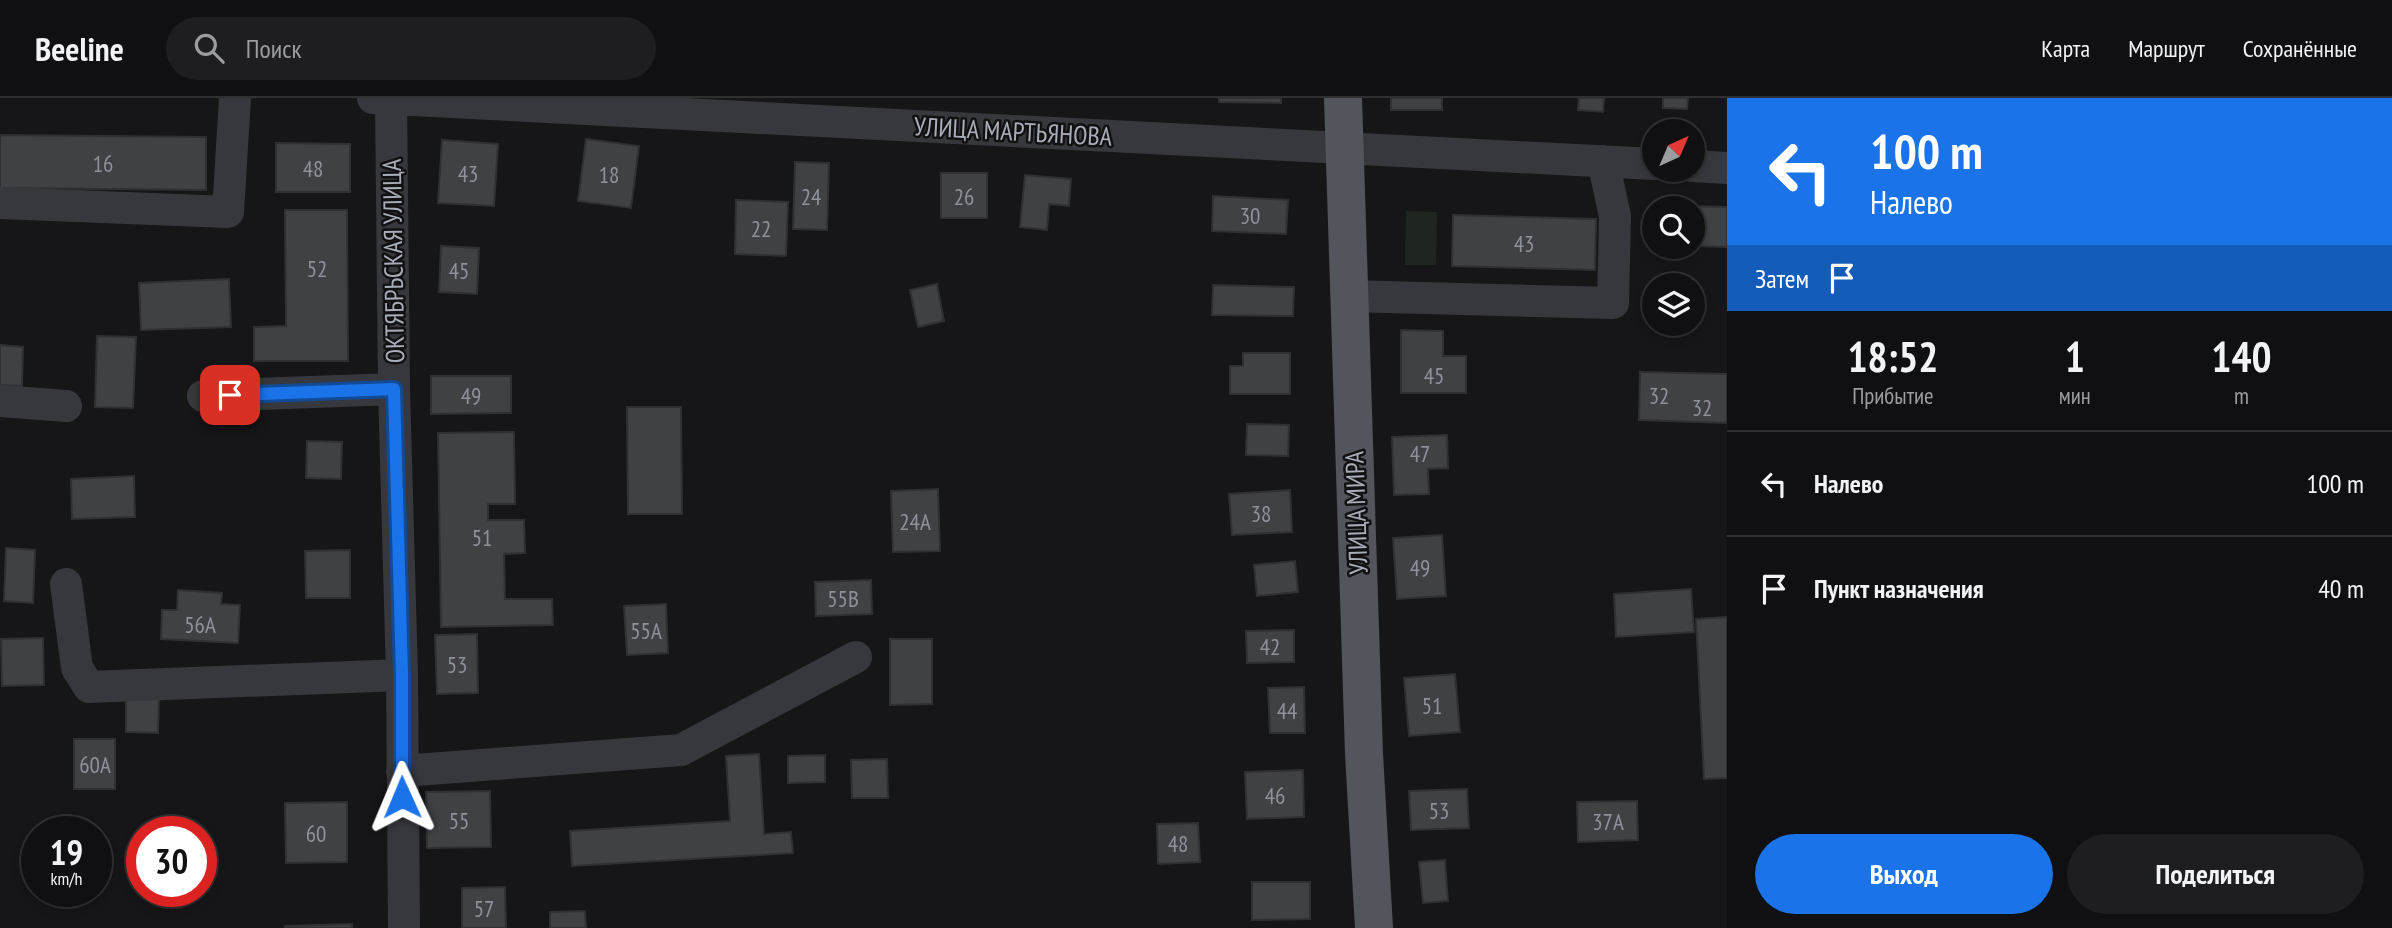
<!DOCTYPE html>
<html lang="ru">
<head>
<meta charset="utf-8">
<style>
  body { margin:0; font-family:"PT Sans Narrow",sans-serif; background:#1e1e20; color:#f1f3f6; height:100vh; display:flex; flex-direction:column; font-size:26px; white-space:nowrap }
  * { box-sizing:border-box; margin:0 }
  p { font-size:23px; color:#9c9d9f }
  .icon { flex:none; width:38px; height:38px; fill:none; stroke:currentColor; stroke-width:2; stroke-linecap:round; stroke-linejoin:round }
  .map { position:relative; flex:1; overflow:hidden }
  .drawer { display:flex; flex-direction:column; background:#101012; width:665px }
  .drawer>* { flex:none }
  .top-card { background:#1a73e8; color:#fff; overflow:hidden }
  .needle { width:46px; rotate:44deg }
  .buttons { position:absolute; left:1642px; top:21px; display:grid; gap:14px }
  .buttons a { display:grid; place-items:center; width:63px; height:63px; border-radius:50%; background:#101012; box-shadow:0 4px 10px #0003,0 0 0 2px #303032; font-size:35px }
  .speed { position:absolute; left:21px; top:718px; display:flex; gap:14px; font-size:35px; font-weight:700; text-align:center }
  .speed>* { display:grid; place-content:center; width:91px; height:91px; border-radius:50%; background:#101012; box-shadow:0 4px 10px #0003,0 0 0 2px #303032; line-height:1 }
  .speed small { font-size:18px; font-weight:400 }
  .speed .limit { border:10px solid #d22; background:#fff; color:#111 }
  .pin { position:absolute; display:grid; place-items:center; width:60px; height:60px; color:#fff; margin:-30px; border-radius:14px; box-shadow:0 4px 10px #0006 }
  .me { position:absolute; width:77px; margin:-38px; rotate:359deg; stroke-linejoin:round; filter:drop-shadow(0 0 5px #0008) }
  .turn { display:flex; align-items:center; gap:24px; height:147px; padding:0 28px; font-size:32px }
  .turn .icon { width:91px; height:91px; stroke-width:2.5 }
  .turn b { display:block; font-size:49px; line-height:60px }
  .then { display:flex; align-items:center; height:66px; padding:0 28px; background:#0003; gap:14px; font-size:26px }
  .eta { display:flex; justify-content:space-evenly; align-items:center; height:119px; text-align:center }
  .eta b { font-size:42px; font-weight:700; line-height:49px }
  .action { display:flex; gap:14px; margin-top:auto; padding:14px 28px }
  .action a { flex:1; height:80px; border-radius:42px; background:#1a73e8; color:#fff; font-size:28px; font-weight:700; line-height:80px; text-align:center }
  .action a+a { background:#1e1e20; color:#f1f3f6 }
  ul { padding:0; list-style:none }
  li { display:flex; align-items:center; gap:21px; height:105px; padding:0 28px; border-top:2px solid #303032 }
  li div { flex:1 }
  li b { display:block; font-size:26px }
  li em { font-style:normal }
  header { display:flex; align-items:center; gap:42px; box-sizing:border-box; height:98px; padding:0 35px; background:#101012; border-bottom:2px solid #303032 }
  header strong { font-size:33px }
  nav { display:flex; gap:38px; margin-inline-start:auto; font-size:24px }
  .search { width:490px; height:63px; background:#1e1e20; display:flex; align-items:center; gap:18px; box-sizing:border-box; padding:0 24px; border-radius:38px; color:#9c9d9f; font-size:26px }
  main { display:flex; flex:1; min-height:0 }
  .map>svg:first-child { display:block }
  .green { fill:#1e261f }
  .building { fill:#404145; stroke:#303034; stroke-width:2 }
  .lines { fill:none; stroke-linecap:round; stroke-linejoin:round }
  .minor { stroke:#37383d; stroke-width:32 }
  .major { stroke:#53555c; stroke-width:38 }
  .route-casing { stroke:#114b97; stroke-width:18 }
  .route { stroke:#1a73e8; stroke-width:12 }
  .labels { text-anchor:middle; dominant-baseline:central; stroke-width:5; stroke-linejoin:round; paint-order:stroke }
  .number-label { font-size:23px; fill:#8e929b }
  .street-label { font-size:26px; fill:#a8adb8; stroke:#111113 }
</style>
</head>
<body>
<header>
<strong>Beeline</strong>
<div class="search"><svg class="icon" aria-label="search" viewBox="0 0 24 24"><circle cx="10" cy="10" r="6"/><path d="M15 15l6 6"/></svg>Поиск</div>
<nav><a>Карта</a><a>Маршрут</a><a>Сохранённые</a></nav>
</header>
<main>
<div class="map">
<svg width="1727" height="830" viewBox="0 0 1727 830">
  <rect width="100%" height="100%" fill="#161618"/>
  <path class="green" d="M1406 113 1437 114 1436 167H1405Z"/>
  <path class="building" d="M1219 0H1281V5L1219 4Z
    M1391 0H1442V12H1391Z
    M1579 0H1604L1603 14 1578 12Z
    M1663 0H1688L1687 11 1663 10Z
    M0 37 206 39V92L0 90Z
    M586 41 639 48 631 110 578 103Z
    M442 42 498 46 494 108 438 105Z
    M276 45 350 46V94H276Z
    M795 64 829 65 827 132 793 131Z
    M941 75H987V120H941Z
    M1025 77 1071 81 1069 108 1049 106 1047 132 1020 129Z
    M1213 98 1288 102 1286 136 1212 133Z
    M736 102 788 104 786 158 735 156Z
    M1650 107 1727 109V149L1692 148V110H1654V147H1649Z
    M285 112H347L348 263H254V229L286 228Z
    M1453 117 1596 121 1595 172 1452 168Z
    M441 148 479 150 477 196 439 194Z
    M229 181 231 229 141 232 139 185Z
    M937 186 944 223 918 229 910 192Z
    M1213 187 1294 189 1293 218 1212 217Z
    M1401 232 1443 233V258H1466V295H1401Z
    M97 238 136 239 133 310 95 309Z
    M0 247 23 249 22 288 0 287Z
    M1243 255H1290V296H1230V268H1243Z
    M1640 274 1727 276V325L1639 322Z
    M431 278H511V315L431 316Z
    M627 309H681L682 416H628Z
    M1247 326 1289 327 1288 358 1246 357Z
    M514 334 515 406H488V422H524L525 455 504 456 505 501H552L553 527 441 529 438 335Z
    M1447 337 1448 370 1428 371 1429 396 1394 397 1392 339Z
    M307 343 342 344 341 381 306 380Z
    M134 378 135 419 72 421 71 381Z
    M938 391 940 453 893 454 891 393Z
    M1290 392 1292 434 1232 437 1229 396Z
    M1442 437 1446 498 1397 501 1393 440Z
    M6 450 35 452 33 505 4 503Z
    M350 452V500H306L305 453Z
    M1295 463 1298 494 1257 498 1254 467Z
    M871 482 872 516 816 518 815 484Z
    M1691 491 1694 534 1616 539 1614 496Z
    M178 492 222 495 221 506 240 507 238 545 161 541 162 512H177Z
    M666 506 668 555 627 557 624 508Z
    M1727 519V680L1704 681 1696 521Z
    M1294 532V564L1247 565 1246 533Z
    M477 536 478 595 437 596 435 537Z
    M43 540 44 587 2 588 1 541Z
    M890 541H932V606L890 607Z
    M1455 576 1460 634 1409 638 1404 580Z
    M1304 589 1305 635H1270L1268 590Z
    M126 599H159L158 635 126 634Z
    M74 641H115V691H74Z
    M759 656 764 736 791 734 793 755 572 768 570 733 730 723 726 658Z
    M825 657V684L788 685V658Z
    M887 661 888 700H852L851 662Z
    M1303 672 1304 719 1247 721 1245 674Z
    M1467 691 1469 730 1411 732 1409 693Z
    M490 693 491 749 427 750 426 694Z
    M1637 703 1638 742 1578 744 1577 704Z
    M347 704V764L286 765 285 705Z
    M1198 725 1200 764 1158 766 1157 726Z
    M1445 762 1448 803 1423 805 1419 764Z
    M1252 784H1310V821L1252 822Z
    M505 789 506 830H462V790Z
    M585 813 586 830H550V814Z
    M352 826V830H285V828Z"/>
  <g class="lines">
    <path class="minor" d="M373 0 1654 66
      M391 0 394 291 402 577 404 830
      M1692 68 1727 70
      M0 105 228 114 235 0
      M1349 198 1613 205 1615 118 1603 63
      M203 298 394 291
      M0 303 66 308
      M66 486 77 570 89 589 402 577
      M402 673 681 652 856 559"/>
    <path class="major" d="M1343 0 1364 656 1374 830"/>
  </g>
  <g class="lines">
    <g class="route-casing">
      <path id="route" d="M230 297 394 291 402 577V699"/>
    </g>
    <use href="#route" class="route"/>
  </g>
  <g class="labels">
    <g class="number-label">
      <text x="103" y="65">16</text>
      <text x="313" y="70">48</text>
      <text x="468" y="75">43</text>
      <text x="609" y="76">18</text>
      <text x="811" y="98">24</text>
      <text x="964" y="98">26</text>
      <text x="1250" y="117">30</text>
      <text x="761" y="130">22</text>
      <text x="1524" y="145">43</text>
      <text x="317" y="170">52</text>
      <text x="459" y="172">45</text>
      <text x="1434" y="277">45</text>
      <text x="471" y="297">49</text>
      <text x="1659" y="297">32</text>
      <text x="1702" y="309">32</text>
      <text x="1420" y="355">47</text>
      <text x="1261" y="415">38</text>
      <text x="915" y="423">24А</text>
      <text x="482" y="439">51</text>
      <text x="1420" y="469">49</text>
      <text x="843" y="500">55В</text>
      <text x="200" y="526">56А</text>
      <text x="646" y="532">55А</text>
      <text x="1270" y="548">42</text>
      <text x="457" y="566">53</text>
      <text x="1432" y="607">51</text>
      <text x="1287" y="612">44</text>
      <text x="95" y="666">60А</text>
      <text x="1275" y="697">46</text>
      <text x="1439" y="712">53</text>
      <text x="459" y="722">55</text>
      <text x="1608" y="723">37А</text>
      <text x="316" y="735">60</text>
      <text x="1178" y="745">48</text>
      <text x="484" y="810">57</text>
    </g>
    <g class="street-label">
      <text transform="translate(1013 33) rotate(3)">УЛИЦА МАРТЬЯНОВА</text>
      <text transform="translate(393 163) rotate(-91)">ОКТЯБРЬСКАЯ УЛИЦА</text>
      <text transform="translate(1356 415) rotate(-92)">УЛИЦА МИРА</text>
    </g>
  </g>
</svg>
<div class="buttons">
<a><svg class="needle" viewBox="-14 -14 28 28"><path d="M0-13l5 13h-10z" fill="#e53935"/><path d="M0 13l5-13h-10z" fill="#9c9d9f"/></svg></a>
<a><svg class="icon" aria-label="search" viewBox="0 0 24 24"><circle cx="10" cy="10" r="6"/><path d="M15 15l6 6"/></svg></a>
<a><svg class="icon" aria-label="layers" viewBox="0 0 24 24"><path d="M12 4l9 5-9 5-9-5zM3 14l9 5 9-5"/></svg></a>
</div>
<div class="speed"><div>19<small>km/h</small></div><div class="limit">30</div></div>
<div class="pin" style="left:230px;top:297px;background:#d93025"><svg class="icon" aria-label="arrive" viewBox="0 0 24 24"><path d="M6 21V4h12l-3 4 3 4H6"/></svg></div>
<svg class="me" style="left:402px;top:699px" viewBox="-20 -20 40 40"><path d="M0-17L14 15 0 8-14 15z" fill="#1a73e8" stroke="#fff" stroke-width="4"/></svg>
</div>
<section class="drawer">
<div class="top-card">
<div class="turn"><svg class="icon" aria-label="left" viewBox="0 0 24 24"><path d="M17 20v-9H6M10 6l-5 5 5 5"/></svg><div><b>100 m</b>Налево</div></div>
<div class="then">Затем<svg class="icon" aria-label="arrive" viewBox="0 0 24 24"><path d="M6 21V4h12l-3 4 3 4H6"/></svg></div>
</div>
<div class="eta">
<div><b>18:52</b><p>Прибытие</p></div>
<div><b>1</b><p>мин</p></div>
<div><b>140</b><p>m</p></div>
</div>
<ul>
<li><svg class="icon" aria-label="left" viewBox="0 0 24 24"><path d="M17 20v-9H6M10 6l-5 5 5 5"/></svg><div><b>Налево</b></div><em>100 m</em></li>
<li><svg class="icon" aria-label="arrive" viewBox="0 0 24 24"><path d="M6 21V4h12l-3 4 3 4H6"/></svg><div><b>Пункт назначения</b></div><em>40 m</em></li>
</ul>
<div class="action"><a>Выход</a><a>Поделиться</a></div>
</section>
</main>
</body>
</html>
